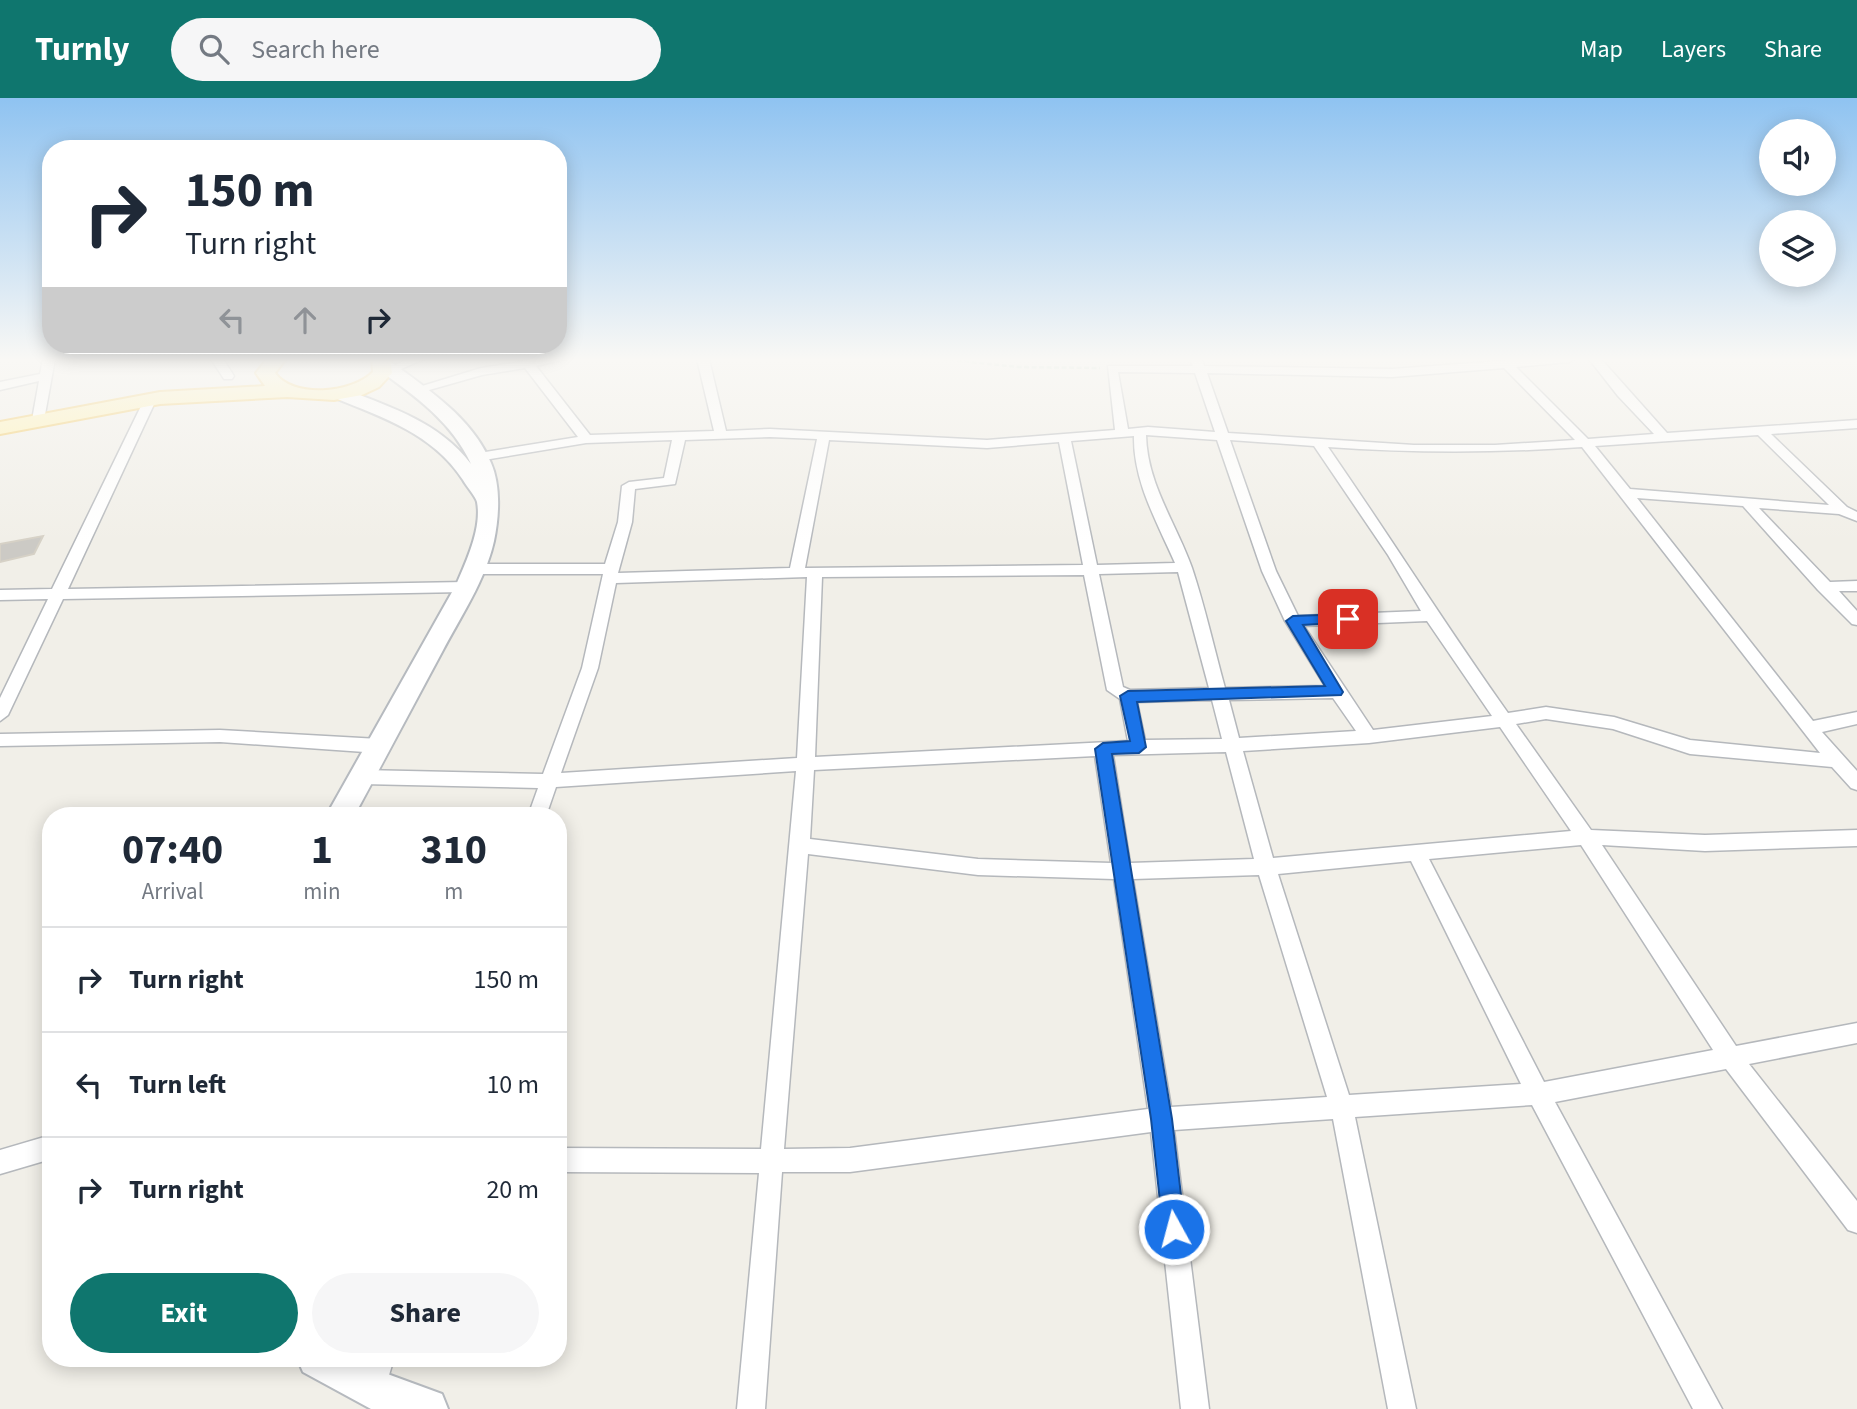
<!DOCTYPE html>
<html lang="en">
<head>
<meta charset="utf-8">
<style>
  body { margin:0; font-family:"Source Sans 3",sans-serif; background:#f6f6f7; color:#1f2937; height:100vh; display:flex; flex-direction:column; font-size:26px; white-space:nowrap }
  * { box-sizing:border-box; margin:0 }
  p { font-size:23px; color:#747a83 }
  .icon { flex:none; width:38px; height:38px; fill:none; stroke:currentColor; stroke-width:2; stroke-linecap:round; stroke-linejoin:round }
  .map { position:relative; flex:1; overflow:hidden }
  .details { position:absolute; left:42px; top:709px; width:525px; height:560px; display:flex; flex-direction:column; background:#fff; border-radius:28px; box-shadow:0 4px 18px #0003 }
  .details>* { flex:none }
  .top-card { position:absolute; left:42px; top:42px; width:525px; height:214px; border-radius:28px; box-shadow:0 4px 18px #0003; background:#fff; color:#1f2937; overflow:hidden }
  .fabs { position:absolute; left:1759px; top:21px; display:grid; gap:14px }
  .fabs a { display:grid; place-items:center; width:77px; height:77px; border-radius:50%; background:#fff; box-shadow:0 4px 18px #0003; font-size:35px }
  .pin { position:absolute; display:grid; place-items:center; width:60px; height:60px; color:#fff; margin:-30px; border-radius:14px; box-shadow:0 4px 10px #0006 }
  .me { position:absolute; width:77px; margin:-38px; rotate:353deg; stroke-linejoin:round; filter:drop-shadow(0 0 5px #0008) }
  .turn { display:flex; align-items:center; gap:24px; height:147px; padding:0 28px; font-size:32px }
  .turn .icon { width:91px; height:91px; stroke-width:2.5 }
  .turn b { display:block; font-size:49px; line-height:60px }
  .lanes { display:flex; align-items:center; height:66px; padding:0 28px; background:#0003; justify-content:center; gap:35px; direction:ltr }
  .lanes .off { opacity:.35 }
  .eta { display:flex; justify-content:space-evenly; align-items:center; height:119px; text-align:center }
  .eta b { font-size:42px; font-weight:700; line-height:49px }
  .action { display:flex; gap:14px; margin-top:auto; padding:14px 28px }
  .action a { flex:1; height:80px; border-radius:42px; background:#0f766e; color:#fff; font-size:28px; font-weight:700; line-height:80px; text-align:center }
  .action a+a { background:#f6f6f7; color:#1f2937 }
  ul { padding:0; list-style:none }
  li { display:flex; align-items:center; gap:21px; height:105px; padding:0 28px; border-top:2px solid #e0e1e3 }
  li div { flex:1 }
  li b { display:block; font-size:26px }
  li em { font-style:normal }
  header { display:flex; align-items:center; gap:42px; box-sizing:border-box; height:98px; padding:0 35px; background:#0f766e; color:#fff }
  header strong { font-size:33px }
  nav { display:flex; gap:38px; margin-inline-start:auto; font-size:24px }
  .search { width:490px; height:63px; background:#f6f6f7; display:flex; align-items:center; gap:18px; box-sizing:border-box; padding:0 24px; border-radius:38px; color:#747a83; font-size:26px }
  .map>svg:first-child { display:block }
  .building { fill:#cccac5; stroke:#d6d1c6; stroke-width:2 }
  .lines { fill:none; stroke-linecap:round; stroke-linejoin:round }
  .street-casing { stroke:#b5b8bc; stroke-width:3 }
  .secondary-casing { stroke:#b6babf; stroke-width:4 }
  .primary-casing { stroke:#f2c960; stroke-width:4 }
  .path { stroke:#9cc7a9; stroke-width:2.5; stroke-dasharray:5 2.5; stroke-linecap:butt }
  .street { fill:#fff; fill-rule:evenodd }
  .secondary { fill:#fff; fill-rule:evenodd }
  .primary { fill:#fff2af; fill-rule:evenodd }
  .route { fill:#1a73e8; stroke:#114b97; stroke-width:2 }
</style>
</head>
<body>
<header>
<strong>Turnly</strong>
<div class="search"><svg class="icon" aria-label="search" viewBox="0 0 24 24"><circle cx="10" cy="10" r="6"/><path d="M15 15l6 6"/></svg>Search here</div>
<nav><a>Map</a><a>Layers</a><a>Share</a></nav>
</header>
<div class="map">
<svg width="1857" height="1311" viewBox="0 0 1857 1311">
  <rect width="100%" height="100%" fill="#f1efe8"/>
  <path class="building" d="M43 438 34 456 0 464V446Z"/>
  <g class="lines">
    <g class="street-casing">
      <path id="street" d="M43 261H55L44 322 38 326 32 322 39 283 0 292V284L40 276Z
        M211 261H223L234 278 232 281H224Z
        M408 261H424L394 274 384 272Z
        M540 261H566L536 268 590 337 714 333 697 261H709L726 333 770 331 987 342 1115 332 1108 268H1193L1190 261H1202L1204 268 1392 271 1526 261H1575L1569 264 1516 269 1588 341 1654 336 1618 298 1589 261H1601L1667 335 1857 322V330L1771 336 1847 409 1857 414V423L1839 416 1759 410 1830 484 1857 483V493H1839L1857 513V527L1852 526 1818 492 1743 408 1637 400 1813 623 1857 614V626L1822 634 1857 673V692L1851 690 1832 669 1690 656 1613 631 1546 621 1516 626 1591 732 1705 737 1857 732V748L1705 753 1602 747 1736 948 1857 925V945L1749 966 1857 1103V1135L1848 1132 1726 971 1555 1004 1722 1311H1693L1532 1007 1355 1019 1416 1311H1388L1333 1021 1174 1032 1209 1311H1181L1151 1034 850 1074H782L765 1311H737L759 1075 558 1074V1050L761 1051 796 673 556 689 546 718H528L538 690 362 686 356 684 353 679 356 674 362 672 543 676 582 570 603 476H473L466 471 473 466H605L618 424 622 388 629 384 664 380 672 342 586 345 478 363 473 362V356L578 339 525 270 482 277 415 296 409 292 481 270ZM1504 270 1575 342 1495 347H1414L1228 335 1207 275 1392 279ZM1118 274 1195 275 1215 334 1148 329 1128 331ZM1146 337 1217 342 1262 473 1285 523 1325 588 1225 590C1214 550 1205 509 1192 470 1176 425 1147 386 1146 337ZM1758 337 1829 407 1630 391 1595 348ZM1134 338C1133 383 1157 424 1175 465L1097 467 1071 343ZM770 339 817 341 790 470 618 475 632 424 635 391 675 386 685 342ZM829 342 987 350 1059 344 1083 467 805 470ZM1230 342 1314 348 1388 457 1421 513 1298 518 1276 473ZM1328 349C1413 355 1496 355 1582 349L1820 655 1690 642 1614 619 1546 609 1508 615C1446 528 1389 437 1328 349ZM1178 474 1209 590 1130 592 1123 589 1099 476ZM1084 477 1107 592 1120 601 1128 643 815 659 822 479ZM807 479 797 660 561 675 598 570 616 485ZM1427 523 1492 618 1373 632 1304 528ZM1333 600 1356 633 1239 640 1229 602ZM1212 602 1222 641 1145 642 1137 604ZM1500 629 1571 733 1273 760 1243 653 1369 645ZM1226 654 1254 761 1130 765 1113 657ZM1095 658 1111 765 978 761 810 741 814 672ZM1581 747 1713 952 1544 984 1429 761ZM808 756 978 777 1114 781 1148 1011 850 1050 784 1051ZM1411 763 1521 986 1349 997 1278 776ZM1259 777 1327 999 1171 1009 1133 781Z
        M150 298 156 302 68 491 465 484 472 489 465 494 63 501 8 617 0 623V600L48 501 0 502V492L52 491 144 302Z
        M220 632 379 641 385 643 388 648 385 653 379 655 220 644 0 648V636Z
        M51 1037V1061L0 1076V1052Z
        M368 1260H394L382 1301 372 1305 362 1301 358 1291Z"/>
    </g>
    <g class="secondary-casing">
      <path id="secondary" d="M385 263 391 264C429 292 472 320 491 365 501 388 499 419 494 443 485 483 461 518 442 554 413 608 384 663 354 718H326L456 487C466 464 482 430 477 404 476 399 467 389 463 382 433 336 384 320 335 300L332 296 335 292H347C393 310 440 325 471 366 452 324 415 298 379 272L376 268Z
        M297 1260H356L382 1274 442 1296 448 1311H371L303 1274Z"/>
    </g>
    <g class="primary-casing">
      <path id="primary" d="M267 261H286L275 275C293 301 353 295 373 274L372 261H390L392 275 379 289 362 297 334 302 287 299 160 306 0 336V324L160 294 265 288 256 275Z"/>
    </g>
    <path class="path" d="M942 261 1018 269 1100 270"/>
    <use href="#street" class="street"/>
    <use href="#secondary" class="secondary"/>
    <use href="#primary" class="primary"/>
  </g>
  <linearGradient id="sky" x2="0" y2="1"><stop stop-color="#8fc3f1"/><stop offset="0.59" stop-color="#f9f8f5"/><stop offset="1" stop-color="#f9f8f5" stop-opacity="0"/></linearGradient>
  <rect width="1857" height="444" fill="url(#sky)"/>
  <path class="route" d="M1348 516 1353 518V524L1303 527 1343 594 1341 597 1137 604 1146 649 1139 655 1112 656 1172 1021 1185 1131 1182 1139 1174 1142 1166 1139 1163 1131 1151 1021 1095 651 1103 645 1130 643 1120 598 1128 593 1325 588 1286 523 1293 518Z"/>
</svg>
<div class="fabs">
<a><svg class="icon" aria-label="sound" viewBox="0 0 24 24"><path d="M4 9h4l5-4v14l-5-4H4zM17 9q2 3 0 6"/></svg></a>
<a><svg class="icon" aria-label="layers" viewBox="0 0 24 24"><path d="M12 4l9 5-9 5-9-5zM3 14l9 5 9-5"/></svg></a>
</div>
<div class="pin" style="left:1348px;top:521px;background:#d93025"><svg class="icon" aria-label="arrive" viewBox="0 0 24 24"><path d="M6 21V4h12l-3 4 3 4H6"/></svg></div>
<svg class="me" style="left:1174px;top:1131px" viewBox="-20 -20 40 40"><circle r="17" fill="#1a73e8" stroke="#fff" stroke-width="3"/><path d="M0-11L8 9 0 5-8 9z" fill="#fff"/></svg>
<div class="top-card">
<div class="turn"><svg class="icon" aria-label="right" viewBox="0 0 24 24"><path d="M7 20v-9h11M14 6l5 5-5 5"/></svg><div><b>150 m</b>Turn right</div></div>
<div class="lanes"><svg class="icon off" aria-label="left" viewBox="0 0 24 24"><path d="M17 20v-9H6M10 6l-5 5 5 5"/></svg><svg class="icon off" aria-label="ahead" viewBox="0 0 24 24"><path d="M12 20V5M6 11l6-6 6 6"/></svg><svg class="icon" aria-label="right" viewBox="0 0 24 24"><path d="M7 20v-9h11M14 6l5 5-5 5"/></svg></div>
</div>
<section class="details">
<div class="eta">
<div><b>07:40</b><p>Arrival</p></div>
<div><b>1</b><p>min</p></div>
<div><b>310</b><p>m</p></div>
</div>
<ul>
<li><svg class="icon" aria-label="right" viewBox="0 0 24 24"><path d="M7 20v-9h11M14 6l5 5-5 5"/></svg><div><b>Turn right</b></div><em>150 m</em></li>
<li><svg class="icon" aria-label="left" viewBox="0 0 24 24"><path d="M17 20v-9H6M10 6l-5 5 5 5"/></svg><div><b>Turn left</b></div><em>10 m</em></li>
<li><svg class="icon" aria-label="right" viewBox="0 0 24 24"><path d="M7 20v-9h11M14 6l5 5-5 5"/></svg><div><b>Turn right</b></div><em>20 m</em></li>
</ul>
<div class="action"><a>Exit</a><a>Share</a></div>
</section>
</div>
</body>
</html>
